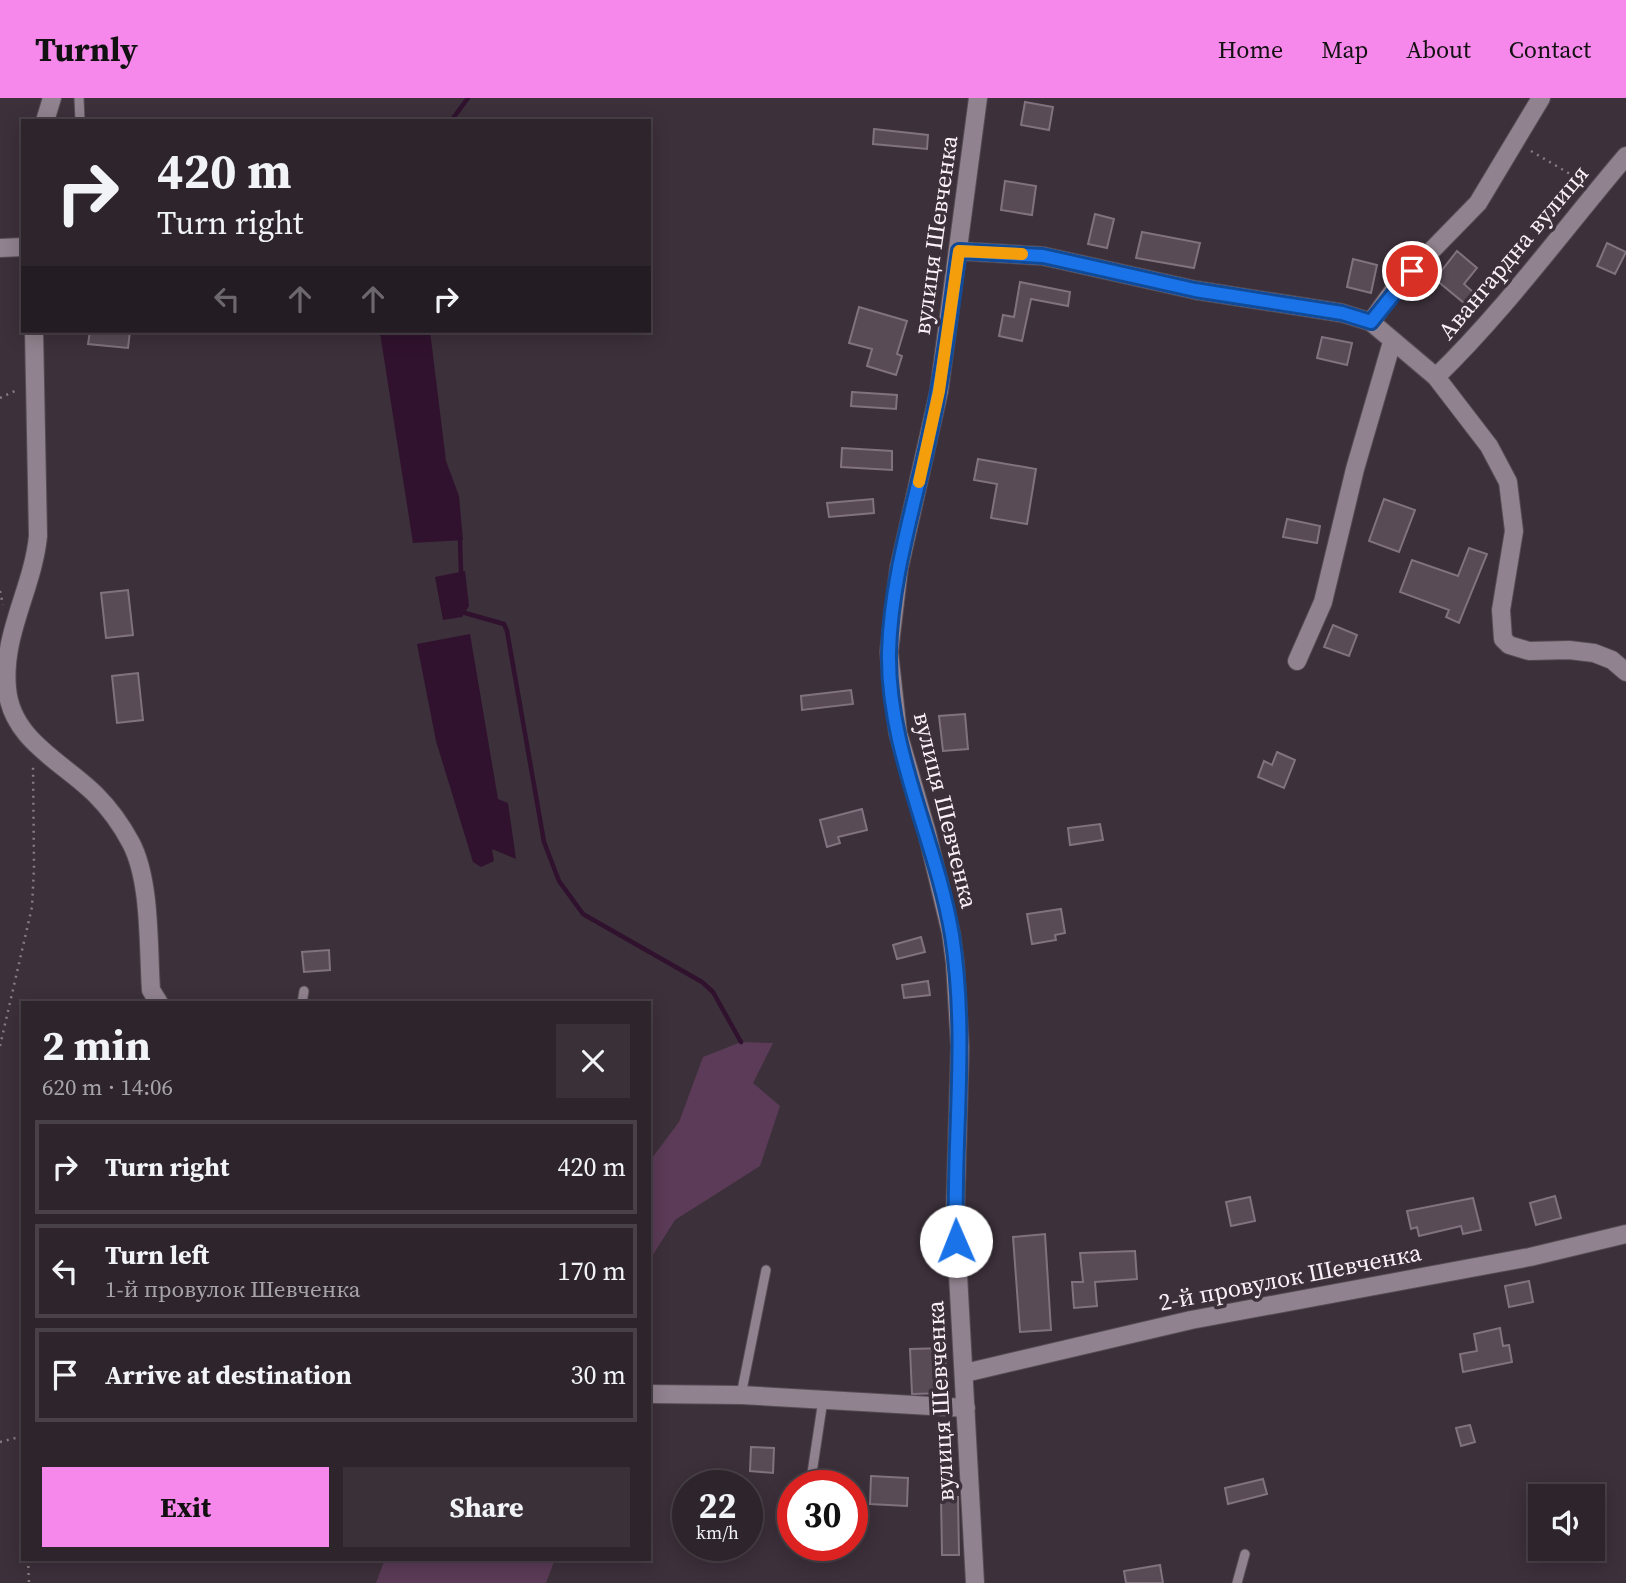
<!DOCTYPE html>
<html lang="en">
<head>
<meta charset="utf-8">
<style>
  body { margin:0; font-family:"Source Serif 4",serif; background:#393038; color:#f1f3f6; height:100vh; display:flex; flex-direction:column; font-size:26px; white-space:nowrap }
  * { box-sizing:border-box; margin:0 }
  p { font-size:23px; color:#a7a4a9 }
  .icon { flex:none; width:38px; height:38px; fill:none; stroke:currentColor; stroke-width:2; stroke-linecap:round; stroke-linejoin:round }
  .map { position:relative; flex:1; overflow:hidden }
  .drawer { position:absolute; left:21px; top:903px; width:630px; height:560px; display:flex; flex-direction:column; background:#2d242c; border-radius:0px; box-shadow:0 4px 18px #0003,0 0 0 2px #484148 }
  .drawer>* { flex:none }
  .guide { position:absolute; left:21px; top:21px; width:630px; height:214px; border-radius:0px; box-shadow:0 4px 18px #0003,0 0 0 2px #484148; background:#2d242c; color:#f1f3f6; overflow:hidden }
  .buttons { position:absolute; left:1528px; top:1386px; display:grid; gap:14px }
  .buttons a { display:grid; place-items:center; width:77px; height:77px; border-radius:0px; background:#2d242c; box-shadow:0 4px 18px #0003,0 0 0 2px #484148; font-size:35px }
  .speed { position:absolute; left:672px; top:1372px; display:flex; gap:14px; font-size:35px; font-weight:700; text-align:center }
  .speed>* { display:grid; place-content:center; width:91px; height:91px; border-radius:50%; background:#2d242c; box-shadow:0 4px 18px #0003,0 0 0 2px #484148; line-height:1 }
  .speed small { font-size:18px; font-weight:400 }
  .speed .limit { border:10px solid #d22; background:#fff; color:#111 }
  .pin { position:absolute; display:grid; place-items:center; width:60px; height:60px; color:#fff; margin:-30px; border:4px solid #fff; border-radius:50%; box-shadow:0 2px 7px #0007 }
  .me { position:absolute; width:77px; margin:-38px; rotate:359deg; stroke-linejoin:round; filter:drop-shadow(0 0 5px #0008) }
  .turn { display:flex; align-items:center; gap:24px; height:147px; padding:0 21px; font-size:32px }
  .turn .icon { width:91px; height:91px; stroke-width:2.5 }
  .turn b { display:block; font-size:49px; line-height:60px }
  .lanes { display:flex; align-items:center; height:66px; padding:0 21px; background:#0003; justify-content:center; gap:35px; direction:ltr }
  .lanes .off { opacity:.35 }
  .round { display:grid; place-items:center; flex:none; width:74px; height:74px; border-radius:0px; background:#393038 }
  .overview { display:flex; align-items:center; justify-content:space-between; height:119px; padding:0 21px }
  h1 { font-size:42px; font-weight:700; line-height:52px }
  .action { display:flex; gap:14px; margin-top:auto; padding:14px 21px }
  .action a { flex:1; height:80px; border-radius:0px; background:#f788eb; color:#111; font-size:28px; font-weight:700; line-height:80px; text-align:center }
  .action a+a { background:#393038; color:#f1f3f6 }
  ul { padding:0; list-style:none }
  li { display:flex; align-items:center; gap:21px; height:94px; margin:0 14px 10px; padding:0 7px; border:4px solid #484148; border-radius:0px }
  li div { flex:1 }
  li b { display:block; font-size:26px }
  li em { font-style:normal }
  header { display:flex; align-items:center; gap:42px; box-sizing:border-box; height:98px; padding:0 35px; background:#f788eb; color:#111 }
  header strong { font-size:33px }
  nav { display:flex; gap:38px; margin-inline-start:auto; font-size:24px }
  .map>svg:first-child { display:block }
  .green { fill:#5b3b57 }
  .water { fill:#30122e }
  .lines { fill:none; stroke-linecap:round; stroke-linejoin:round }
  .stream { stroke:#30122e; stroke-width:4.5 }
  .building { fill:#584b56; stroke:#80727e; stroke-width:2 }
  .service-casing { stroke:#564c54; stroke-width:11 }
  .minor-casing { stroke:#564c54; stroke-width:20 }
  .path { stroke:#867c84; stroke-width:2.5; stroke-dasharray:2 5; stroke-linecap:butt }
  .service { stroke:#90828e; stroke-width:9 }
  .minor { stroke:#90828e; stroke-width:18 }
  .route-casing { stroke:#114b97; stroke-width:18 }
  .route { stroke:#1a73e8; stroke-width:12 }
  .slow { stroke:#f59e0b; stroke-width:12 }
  .labels { text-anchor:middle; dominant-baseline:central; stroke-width:7; stroke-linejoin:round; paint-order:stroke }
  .street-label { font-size:24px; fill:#f9f1f7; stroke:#3c303a }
</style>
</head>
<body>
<header>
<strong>Turnly</strong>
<nav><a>Home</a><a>Map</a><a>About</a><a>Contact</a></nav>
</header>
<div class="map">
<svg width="1626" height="1485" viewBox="0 0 1626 1485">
  <rect width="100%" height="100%" fill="#3c303a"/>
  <path class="green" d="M741 944 773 945 753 985 780 1008 760 1068 675 1122 649 1163V1064L679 1024 703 959Z
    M385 1461H555L546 1485H376Z"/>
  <path class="water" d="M403 233H430L446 363 459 398 463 442 413 445 380 235Z
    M465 473 469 508 462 519 443 522 435 479Z
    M470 536 498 701 508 705 516 761 492 751 494 763 481 769 473 764 436 643 417 546Z"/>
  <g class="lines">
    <path class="stream" d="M451 23 468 0
      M460 442 461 474
      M465 515 504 526 507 533 544 744 559 783 583 816 702 884 713 894 741 944"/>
  </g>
  <path class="building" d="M1025 4 1053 9 1049 32 1021 27Z
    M874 31 928 37 927 51 873 46Z
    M1005 83 1036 88 1032 117 1001 112Z
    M1095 116 1114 121 1107 150 1088 146Z
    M1142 134 1200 145 1194 170 1136 160Z
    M1607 145 1626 154 1615 176 1597 168Z
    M1457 153 1477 170 1464 186 1473 194 1464 205 1435 181Z
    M1353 161 1377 167 1371 195 1347 189Z
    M1020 184 1070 194 1068 208 1031 201 1022 243 999 238 1003 217 1014 219Z
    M859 209 907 223 897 256 902 258 896 277 867 268 872 251 849 245Z
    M90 233H130L128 250 88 246Z
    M1322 239 1352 245 1347 267 1317 260Z
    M852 294 897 297 896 311 851 308Z
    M842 350 892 353V372L841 369Z
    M978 361 1036 371 1027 426 991 420 997 386 974 382Z
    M873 401 874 415 829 419 827 405Z
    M1384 401 1415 412 1399 454 1369 443Z
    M1287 421 1320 428 1317 445 1283 439Z
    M1469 450 1487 456 1459 525 1446 519 1449 512 1400 494 1412 462 1458 478Z
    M128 492 133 537 106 540 101 495Z
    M1333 527 1357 537 1349 558 1324 549Z
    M138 575 143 622 117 625 112 578Z
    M851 592 853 606 802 612 801 598Z
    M965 616 968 651 943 653 939 618Z
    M1277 654 1295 662 1284 690 1258 679 1264 663 1272 667Z
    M862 711 867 732 838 739 840 745 827 749 820 722Z
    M1100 726 1103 742 1070 747 1068 730Z
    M1061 811 1065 835 1055 837 1056 842 1032 846 1027 816Z
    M921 839 925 854 897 861 893 847Z
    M329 852 330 872 304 874 302 854Z
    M928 883 930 897 904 900 902 887Z
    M1555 1098 1561 1120 1536 1127 1530 1105Z
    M1250 1099 1255 1123 1231 1128 1226 1104Z
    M1473 1100 1481 1132 1463 1136 1461 1128 1419 1138 1417 1129 1411 1131 1407 1113Z
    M1045 1136 1051 1232 1020 1234 1013 1139Z
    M1135 1153 1137 1181 1095 1184 1097 1208 1074 1210 1072 1184H1083L1080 1155Z
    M1529 1183 1533 1204 1509 1209 1505 1188Z
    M1500 1230 1503 1248 1509 1247 1512 1264 1463 1274 1460 1256 1477 1253 1474 1236Z
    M945 1250 947 1295 912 1296 910 1251Z
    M1470 1327 1475 1344 1461 1348 1456 1330Z
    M751 1349 774 1350 773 1375 750 1373Z
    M871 1378 908 1380 907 1408 870 1406Z
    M1263 1381 1267 1396 1228 1406 1225 1390Z
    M941 1399H958L959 1457H942Z
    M1160 1467 1163 1485H1126L1124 1473Z"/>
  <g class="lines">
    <g class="service-casing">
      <path id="service" d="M79 0 80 23
        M302 905 304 893
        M741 1297 766 1172
        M810 1388 823 1302
        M1237 1485 1245 1456"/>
    </g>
    <g class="minor-casing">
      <path id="minor" d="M45 23 52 0
        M0 150 23 149
        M959 153 1043 158 1195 192 1342 215 1371 224 1436 279 1489 348 1508 384 1514 433 1501 512 1503 541 1509 547 1529 553 1569 552 1594 555 1612 562 1626 574
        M1371 224 1396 189 1478 105 1541 0
        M34 233 38 438C33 490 2 536 7 590 11 642 63 664 96 697 110 711 122 728 131 745 151 783 148 849 151 892L159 905
        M1436 279C1506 211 1563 132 1626 58
        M1297 563 1323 504 1355 371 1392 244
        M965 1275 1191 1222 1530 1159 1626 1136
        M649 1296 741 1297 966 1310
        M975 1485 955 1122 960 949 955 865 951 835 927 735 898 635 889 554 899 470 939 293 978 0"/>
    </g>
    <path class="path" d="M1531 53 1582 83
      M0 300 19 291
      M0 493 3 507
      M0 948 32 809 34 770 33 665
      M0 1344 23 1338
      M28 1461 29 1485"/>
    <use href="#service" class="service"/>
    <use href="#minor" class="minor"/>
  </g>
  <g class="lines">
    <g class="route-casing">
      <path id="route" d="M956 1143C953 1041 968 939 952 837 936 742 887 651 889 554 891 475 918 397 933 320 945 265 951 208 959 153L1043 158 1195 192 1342 215 1371 224 1412 173"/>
    </g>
    <use href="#route" class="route"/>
    <path class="slow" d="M919 384 939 293 959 153 1022 156"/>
  </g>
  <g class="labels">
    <g class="street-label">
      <text transform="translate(935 137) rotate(-82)">вулиця Шевченка</text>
      <text transform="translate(1513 154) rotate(-50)">Авангардна вулиця</text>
      <text transform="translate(946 712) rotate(76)">вулиця Шевченка</text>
      <text transform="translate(1290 1179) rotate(-11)">2-й провулок Шевченка</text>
      <text transform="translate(940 1303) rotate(-93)">вулиця Шевченка</text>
    </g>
  </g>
</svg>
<div class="buttons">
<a><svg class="icon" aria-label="sound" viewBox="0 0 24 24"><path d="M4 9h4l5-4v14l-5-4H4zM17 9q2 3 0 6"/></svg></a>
</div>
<div class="speed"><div>22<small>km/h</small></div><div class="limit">30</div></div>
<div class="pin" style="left:1412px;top:173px;background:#d93025"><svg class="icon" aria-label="arrive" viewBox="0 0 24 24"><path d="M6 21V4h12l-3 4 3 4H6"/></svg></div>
<svg class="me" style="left:956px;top:1143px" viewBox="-20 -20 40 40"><circle r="19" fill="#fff"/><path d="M0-13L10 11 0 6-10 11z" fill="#1a73e8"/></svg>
<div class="guide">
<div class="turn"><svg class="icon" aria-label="right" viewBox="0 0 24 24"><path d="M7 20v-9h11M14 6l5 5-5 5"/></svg><div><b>420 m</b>Turn right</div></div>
<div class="lanes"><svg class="icon off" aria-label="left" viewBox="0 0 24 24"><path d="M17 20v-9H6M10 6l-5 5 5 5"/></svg><svg class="icon off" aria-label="ahead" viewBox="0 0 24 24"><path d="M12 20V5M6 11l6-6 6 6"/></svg><svg class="icon off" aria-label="ahead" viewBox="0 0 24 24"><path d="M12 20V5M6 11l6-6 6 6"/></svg><svg class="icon" aria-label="right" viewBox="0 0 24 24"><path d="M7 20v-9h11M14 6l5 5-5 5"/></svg></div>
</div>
<section class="drawer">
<div class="overview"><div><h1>2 min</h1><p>620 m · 14:06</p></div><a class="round"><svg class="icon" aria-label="close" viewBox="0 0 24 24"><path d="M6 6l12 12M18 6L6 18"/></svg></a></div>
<ul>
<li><svg class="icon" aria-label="right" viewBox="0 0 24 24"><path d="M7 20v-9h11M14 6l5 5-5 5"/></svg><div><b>Turn right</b></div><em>420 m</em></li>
<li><svg class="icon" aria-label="left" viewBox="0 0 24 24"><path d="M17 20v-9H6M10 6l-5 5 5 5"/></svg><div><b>Turn left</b><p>1-й провулок Шевченка</p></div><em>170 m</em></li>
<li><svg class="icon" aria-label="arrive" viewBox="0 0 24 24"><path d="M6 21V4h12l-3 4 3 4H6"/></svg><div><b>Arrive at destination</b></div><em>30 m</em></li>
</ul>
<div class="action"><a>Exit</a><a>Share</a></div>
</section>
</div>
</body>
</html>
